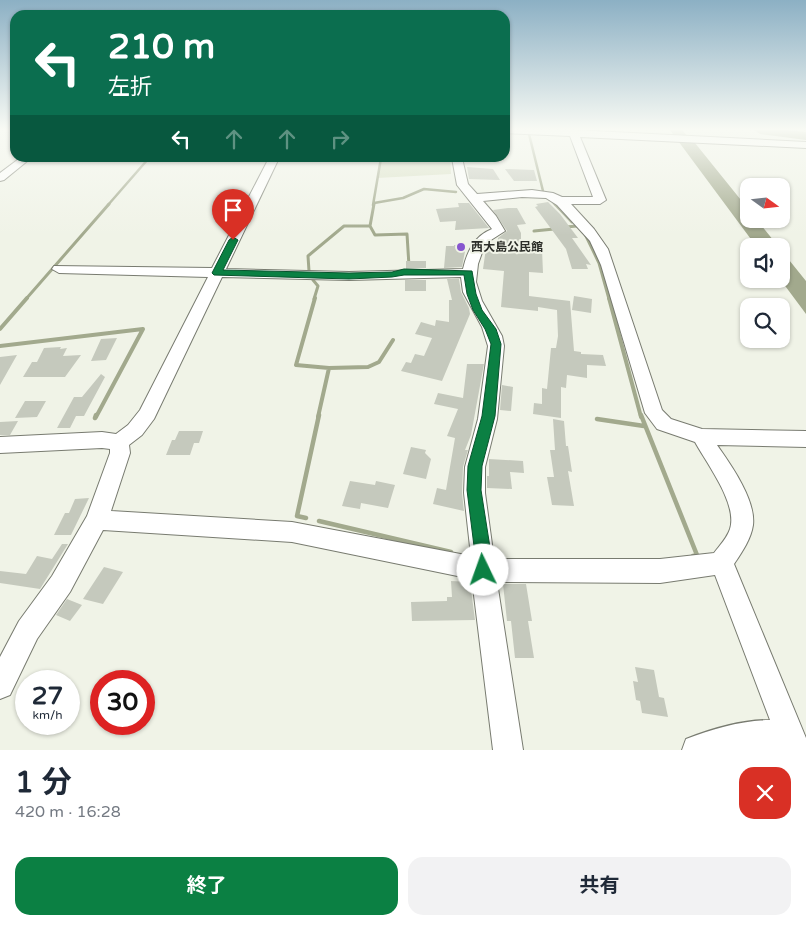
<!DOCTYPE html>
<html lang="ja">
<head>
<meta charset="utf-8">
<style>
  body { margin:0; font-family:"Varela Round","Noto Sans JP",sans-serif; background:#f2f2f3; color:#1f2937; height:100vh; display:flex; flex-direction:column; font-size:19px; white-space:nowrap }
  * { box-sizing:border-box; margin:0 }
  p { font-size:16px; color:#747a83 }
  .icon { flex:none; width:28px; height:28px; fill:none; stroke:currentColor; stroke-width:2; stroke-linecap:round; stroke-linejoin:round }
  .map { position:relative; height:750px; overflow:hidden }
  .side { display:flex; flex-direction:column; background:#fff; flex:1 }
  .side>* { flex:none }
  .guide { position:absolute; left:10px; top:10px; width:500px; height:152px; border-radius:15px; box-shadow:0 1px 4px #0004; background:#0b6e4f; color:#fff; overflow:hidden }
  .needle { width:32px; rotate:105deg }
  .tools { position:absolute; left:740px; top:178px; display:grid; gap:10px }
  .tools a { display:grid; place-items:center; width:50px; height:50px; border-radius:10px; background:#fff; box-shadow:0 1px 4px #0004; font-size:25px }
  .speed { position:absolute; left:15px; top:670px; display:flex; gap:10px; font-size:25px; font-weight:700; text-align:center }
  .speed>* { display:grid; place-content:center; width:65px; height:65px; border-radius:50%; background:#fff; box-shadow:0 1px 4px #0004; line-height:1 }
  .speed small { font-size:12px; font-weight:400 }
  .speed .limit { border:8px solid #d22; background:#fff; color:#111 }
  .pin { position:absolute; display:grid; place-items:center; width:42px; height:42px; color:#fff; margin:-51px -21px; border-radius:50% 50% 50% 0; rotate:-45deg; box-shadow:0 0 5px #0007 }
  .pin .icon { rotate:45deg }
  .me { position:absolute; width:55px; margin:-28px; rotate:357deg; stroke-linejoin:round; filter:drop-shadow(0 0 4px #0008) }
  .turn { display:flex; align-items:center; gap:18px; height:105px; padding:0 15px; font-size:22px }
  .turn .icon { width:65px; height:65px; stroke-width:2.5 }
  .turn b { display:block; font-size:35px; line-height:42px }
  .lanes { display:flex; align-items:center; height:48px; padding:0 15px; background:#0003; justify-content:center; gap:25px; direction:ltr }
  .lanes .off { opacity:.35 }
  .round { display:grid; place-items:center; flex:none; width:52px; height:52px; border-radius:15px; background:#f2f2f3 }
  .summary { display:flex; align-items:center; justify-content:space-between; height:85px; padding:0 15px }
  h1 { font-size:30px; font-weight:700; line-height:38px }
  .primary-button { display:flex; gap:10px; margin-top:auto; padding:10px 15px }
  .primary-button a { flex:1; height:58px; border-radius:15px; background:#0b8043; color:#fff; font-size:20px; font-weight:700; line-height:58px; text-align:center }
  .primary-button a+a { background:#f2f2f3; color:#1f2937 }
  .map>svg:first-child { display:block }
  .green { fill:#d9e0c5 }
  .water { fill:#a2a98d }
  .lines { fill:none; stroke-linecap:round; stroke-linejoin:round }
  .stream-far3 { stroke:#a2a98d; stroke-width:2.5 }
  .stream-far2 { stroke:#a2a98d; stroke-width:3 }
  .stream-far1 { stroke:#a2a98d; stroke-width:4 }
  .stream { stroke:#a2a98d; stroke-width:4.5 }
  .river { fill:#a2a98d; fill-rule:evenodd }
  .building { fill:#c5c9bd }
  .minor-casing { stroke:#787b70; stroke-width:2 }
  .minor { fill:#fff; fill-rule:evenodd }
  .route { fill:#0b8043; stroke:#07532c }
  .poi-dot { fill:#8756cf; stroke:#f0f3e7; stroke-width:2 }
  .labels { text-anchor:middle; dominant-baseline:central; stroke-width:4; stroke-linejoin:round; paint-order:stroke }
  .far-poi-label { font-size:12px; font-weight:bold; fill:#2c2e29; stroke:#f0f3e7; text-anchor:start }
</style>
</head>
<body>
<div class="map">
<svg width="806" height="750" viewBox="0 0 806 750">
  <rect width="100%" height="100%" fill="#f0f3e7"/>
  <path class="green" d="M380 158H450L451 174 377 178Z"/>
  <path class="water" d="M670 130H682L693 143H695L749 210V219H756L778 246H756Z
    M781 250 806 281V314L780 279Z"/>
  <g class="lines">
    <path class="stream-far3" d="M529 134 543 191
      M553 202 556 205
      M374 203 403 198 424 189 456 192
      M108 205 149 158
      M373 205 381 158"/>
    <path class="stream-far2" d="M555 204 572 222
      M370 226 375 235 407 234 409 266
      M566 227 577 226
      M534 231 554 229
      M586 236 599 263 609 299
      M309 271 308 256 344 226H370L374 204
      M313 280 318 286 314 299
      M26 299 109 204"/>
    <path class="stream-far1" d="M315 298 296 365 329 368
      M609 298 641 417
      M0 329 27 298
      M0 346 143 329 96 417
      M318 417 329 368 368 367 379 362 393 340"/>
    <path class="stream" d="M641 415 697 555 693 556
      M95 418 96 415
      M597 419 644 426
      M306 518 297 516 319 415
      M319 521 451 552"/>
    <path class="river" d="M754 130H787L806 132V140L760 134Z"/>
  </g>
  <path class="building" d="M467 167 493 169 500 180 469 179Z
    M505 169 534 170 537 181H514Z
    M548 202 560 214 578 238H572L591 265 586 264 588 269H572L566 249 535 207 538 206 536 204Z
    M458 203H469L489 228 455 230 456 221 440 222 436 209 459 207Z
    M508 208H517L526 224 517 225 521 233V249H542L543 273 529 272V296L570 301 574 351 581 352V354L603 355 606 366 587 365V378L567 375 566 388 561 387V418L533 414 534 403 542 404V388L547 389 551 348H556L558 336 557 310 538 307V311L501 307 504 271 483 269 486 248 497 249 498 238 507 231 493 210Z
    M454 245 466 246 462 267 444 268 446 246H454Z
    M406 261H426V268L406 269Z
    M447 279H459L461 292 469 308 470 314 442 381 401 371 406 362 411 363 415 354 424 356 432 338 415 334 421 322 435 326 436 320 449 322V300H452Z
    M405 280H426V291H405Z
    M574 296 592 299 591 313 572 310Z
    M117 338 106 360 91 361 101 339Z
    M61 347 60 349 67 348 63 356 81 355 65 377H23L32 362H37L44 348Z
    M17 355 0 385V357Z
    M467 364H484L471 435 465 450H468L463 467 462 493 464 511 433 504 437 488 446 490 455 438 447 436 458 409 434 404 438 393 463 398Z
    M101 374 105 377 84 416H76L70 428H57L74 397H82Z
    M502 385 513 387 511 411 500 410Z
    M25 401H46L37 417 15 418Z
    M553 419 564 421 566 446H568L572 472 568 471 574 506 552 505 547 477H554L550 450H555Z
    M18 421 10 435H0V422Z
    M179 431H203L199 443H194L190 455H166L172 440H175Z
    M411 447 426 450 425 453 431 459 426 479 403 474Z
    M489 459 523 461 524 473 510 472 512 489 487 488V476H489Z
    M350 481 375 485 376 481 395 485 388 508 361 503 360 509 342 506Z
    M89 498 71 535H54L65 513H69L75 499Z
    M62 544H68L40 589 0 583V571L26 574 37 556 52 559Z
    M104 567 123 572 103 604 83 599Z
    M451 581 470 582 475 620 412 621 411 602 447 601V597H452Z
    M503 584H526L532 621H528L534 658H515L511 621H507Z
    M67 599 82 605 70 621 56 615Z
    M635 667 654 670 659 697 664 698 668 717 642 713 640 701 636 700 633 681 638 682Z"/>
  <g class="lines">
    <g class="minor-casing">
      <path id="minor" d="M505 130H574L806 142V148L580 137 606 200 600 204H571L594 229 608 249 662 410 671 419 702 429 806 431V447L717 445C731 465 756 500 753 525 751 539 742 552 734 564L806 738V750H682L686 739C711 729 743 720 770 720L715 575 660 583 497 582 523 750H493L472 579 292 542 103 530 70 592 37 639 10 695 0 699V657L19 621 52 576 87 516 110 453V449L102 448 0 453V437L102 432 116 434 128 425 140 410 208 277 59 273 52 269 54 266 212 268 269 158H279L226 269 349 272 463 269C467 252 474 236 492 229L457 185 452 158H462L468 184 477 194 532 190 553 193 562 197H593L570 136 505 133ZM522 197 546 198 557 205 590 241 601 265 645 413 657 429 695 442C707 464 738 504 730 529 727 538 720 545 714 553L660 559H494L485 493V467L497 419 504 346 502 336 482 301 476 282 478 264 484 247 491 240 505 231 496 216 483 201ZM222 277 349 280 461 277 463 292 482 327 488 346 478 419 465 467 464 493 471 556 292 522 111 511 130 453 129 445 142 435 154 419Z
        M20 158H31L4 180 0 181V173Z"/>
    </g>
    <use href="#minor" class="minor"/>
  </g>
  <linearGradient id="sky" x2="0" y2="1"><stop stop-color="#8cb0c4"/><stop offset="0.55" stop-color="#f8faf4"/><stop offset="1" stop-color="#f8faf4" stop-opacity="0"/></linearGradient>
  <rect width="806" height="235" fill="url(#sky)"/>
  <path class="route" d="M233 237 238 240 223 270 349 273 392 272 404 269 472 271 476 294 482 310 496 329 501 344 495 416 482 466 481 490 491 554V570L488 575 483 577 477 575 475 570V554L467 490 468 466 482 416 491 344 485 329 473 310 467 294 464 275H404L392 277 349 279 214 275 212 273 229 240Z"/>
  <circle class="poi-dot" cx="461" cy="247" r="5"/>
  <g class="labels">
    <g class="far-poi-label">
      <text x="471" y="247">西大島公民館</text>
    </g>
  </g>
</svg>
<div class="tools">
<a><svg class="needle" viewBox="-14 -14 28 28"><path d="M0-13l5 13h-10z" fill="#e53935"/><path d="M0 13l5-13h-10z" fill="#747a83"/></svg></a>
<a><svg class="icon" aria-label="sound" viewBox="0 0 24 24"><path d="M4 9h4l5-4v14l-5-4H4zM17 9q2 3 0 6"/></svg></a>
<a><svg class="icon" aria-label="search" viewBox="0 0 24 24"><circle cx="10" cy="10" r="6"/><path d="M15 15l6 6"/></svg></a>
</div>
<div class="speed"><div>27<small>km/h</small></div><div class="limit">30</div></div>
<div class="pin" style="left:233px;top:240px;background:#d93025"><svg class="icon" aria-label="arrive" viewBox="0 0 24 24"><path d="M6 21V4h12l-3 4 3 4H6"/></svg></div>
<svg class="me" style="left:483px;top:570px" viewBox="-20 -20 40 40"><circle r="19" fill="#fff"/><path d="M0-13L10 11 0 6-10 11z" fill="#0b8043"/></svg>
<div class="guide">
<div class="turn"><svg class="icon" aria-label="left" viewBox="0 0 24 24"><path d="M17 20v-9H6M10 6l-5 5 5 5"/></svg><div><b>210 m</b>左折</div></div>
<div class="lanes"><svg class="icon" aria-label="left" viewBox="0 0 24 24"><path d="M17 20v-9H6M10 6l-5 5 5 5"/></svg><svg class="icon off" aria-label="ahead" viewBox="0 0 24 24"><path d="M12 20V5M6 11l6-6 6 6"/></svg><svg class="icon off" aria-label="ahead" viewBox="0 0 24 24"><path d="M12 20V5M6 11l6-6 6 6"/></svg><svg class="icon off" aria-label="right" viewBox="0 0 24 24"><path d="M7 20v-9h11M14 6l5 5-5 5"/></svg></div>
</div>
</div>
<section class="side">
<div class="summary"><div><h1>1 分</h1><p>420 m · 16:28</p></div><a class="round" style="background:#d93025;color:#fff"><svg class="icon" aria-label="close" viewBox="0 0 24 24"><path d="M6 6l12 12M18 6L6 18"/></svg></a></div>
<div class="primary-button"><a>終了</a><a>共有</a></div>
</section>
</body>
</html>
